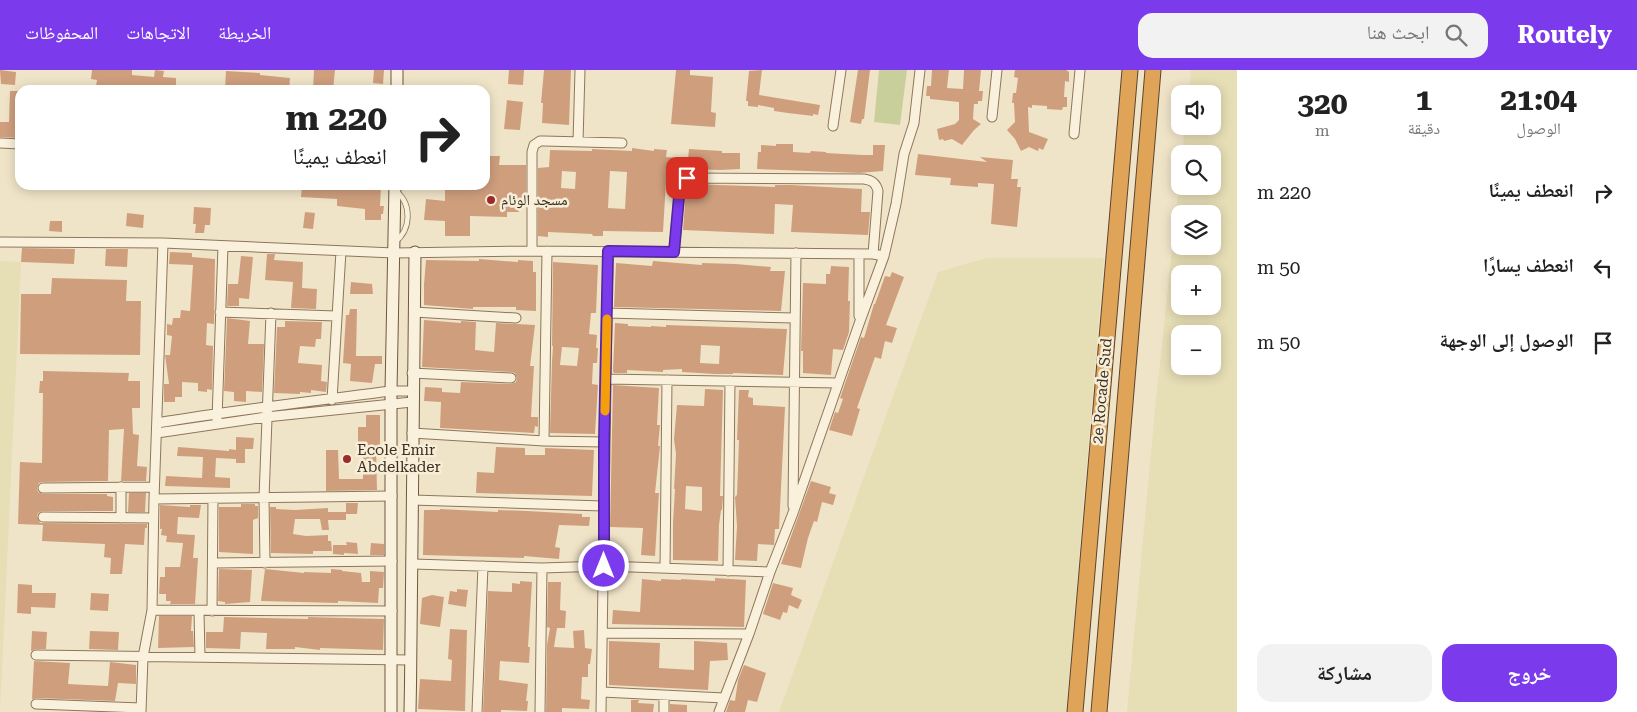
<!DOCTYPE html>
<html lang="ar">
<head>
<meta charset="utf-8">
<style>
  body { margin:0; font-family:"Roboto Serif","Noto Naskh Arabic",serif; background:#f2f2f2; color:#222; direction:rtl; height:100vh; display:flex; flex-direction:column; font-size:19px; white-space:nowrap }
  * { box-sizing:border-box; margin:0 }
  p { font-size:16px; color:#767676 }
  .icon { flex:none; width:28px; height:28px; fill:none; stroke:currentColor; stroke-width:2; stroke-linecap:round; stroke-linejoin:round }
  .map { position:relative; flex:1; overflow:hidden; direction:ltr }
  .drawer { display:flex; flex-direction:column; background:#fff; width:400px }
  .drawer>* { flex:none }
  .hud { position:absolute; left:15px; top:15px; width:475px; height:105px; border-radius:15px; box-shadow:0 2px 12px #0003; direction:rtl; background:#fff; color:#222; overflow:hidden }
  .fabs { position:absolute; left:1171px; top:15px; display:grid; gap:10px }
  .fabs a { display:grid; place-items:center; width:50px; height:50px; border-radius:10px; background:#fff; box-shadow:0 2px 12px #0003; font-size:25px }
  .pin { position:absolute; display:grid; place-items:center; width:42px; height:42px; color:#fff; margin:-21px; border-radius:10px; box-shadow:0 2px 8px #0006 }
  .me { position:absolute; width:55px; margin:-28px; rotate:0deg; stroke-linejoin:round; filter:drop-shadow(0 0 4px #0008) }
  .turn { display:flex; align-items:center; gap:18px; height:105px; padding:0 20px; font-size:22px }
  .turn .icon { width:65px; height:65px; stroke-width:2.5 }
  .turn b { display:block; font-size:35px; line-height:42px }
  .eta { display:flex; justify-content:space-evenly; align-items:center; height:85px; text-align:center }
  .eta b { font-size:30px; font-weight:700; line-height:35px }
  .cta { display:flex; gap:10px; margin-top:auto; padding:10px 20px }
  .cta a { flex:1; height:58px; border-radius:15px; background:#7c3aed; color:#fff; font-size:20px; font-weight:700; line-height:58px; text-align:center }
  .cta a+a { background:#f2f2f2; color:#222 }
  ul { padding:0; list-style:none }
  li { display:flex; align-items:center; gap:15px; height:75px; padding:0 20px }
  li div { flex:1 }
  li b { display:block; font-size:19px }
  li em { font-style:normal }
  header { display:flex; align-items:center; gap:30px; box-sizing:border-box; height:70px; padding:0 25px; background:#7c3aed; color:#fff }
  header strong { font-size:24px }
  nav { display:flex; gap:28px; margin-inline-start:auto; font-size:18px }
  .search { width:350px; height:45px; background:#f2f2f2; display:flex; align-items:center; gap:12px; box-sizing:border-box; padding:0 18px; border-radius:15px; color:#767676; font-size:19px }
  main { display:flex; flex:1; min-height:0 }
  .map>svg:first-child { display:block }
  .farmland { fill:#e6deb5; fill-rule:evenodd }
  .green { fill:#c9cf9b }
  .building { fill:#cf9f7d; fill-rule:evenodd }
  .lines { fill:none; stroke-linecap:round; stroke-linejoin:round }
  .lane-casing { stroke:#8d765c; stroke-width:6 }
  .street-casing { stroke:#8d765c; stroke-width:11 }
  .secondary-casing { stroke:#6f573f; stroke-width:13 }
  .highway-casing { stroke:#5b4430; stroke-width:17 }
  .lane { stroke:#faf1dc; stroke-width:4.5 }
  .street { stroke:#faf1dc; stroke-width:9 }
  .secondary { stroke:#faf1dc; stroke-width:11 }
  .highway { stroke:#e0a458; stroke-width:15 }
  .route-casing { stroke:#51269a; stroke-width:12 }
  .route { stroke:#7c3aed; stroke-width:9 }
  .slow { stroke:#f59e0b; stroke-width:9 }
  .poi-dot { fill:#9e2a2b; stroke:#f7eed8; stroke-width:2 }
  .labels { text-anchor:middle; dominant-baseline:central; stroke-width:5; stroke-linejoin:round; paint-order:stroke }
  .poi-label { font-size:15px; fill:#3d2e20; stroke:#f7eed8; text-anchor:start }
  .street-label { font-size:15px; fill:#3d2e20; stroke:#f7eed8 }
</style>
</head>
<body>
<header>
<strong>Routely</strong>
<div class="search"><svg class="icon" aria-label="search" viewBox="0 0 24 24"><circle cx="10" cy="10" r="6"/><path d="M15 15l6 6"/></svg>ابحث هنا</div>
<nav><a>الخريطة</a><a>الاتجاهات</a><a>المحفوظات</a></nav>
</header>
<main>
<section class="drawer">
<div class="eta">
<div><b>21:04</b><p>الوصول</p></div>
<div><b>1</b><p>دقيقة</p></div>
<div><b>320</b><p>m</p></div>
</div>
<ul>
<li><svg class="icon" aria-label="right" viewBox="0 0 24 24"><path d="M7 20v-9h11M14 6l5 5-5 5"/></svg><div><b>انعطف يمينًا</b></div><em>220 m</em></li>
<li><svg class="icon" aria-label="left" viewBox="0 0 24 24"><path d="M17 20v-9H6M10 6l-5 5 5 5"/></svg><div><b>انعطف يسارًا</b></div><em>50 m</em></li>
<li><svg class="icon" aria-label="arrive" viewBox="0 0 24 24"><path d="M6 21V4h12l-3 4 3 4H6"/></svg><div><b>الوصول إلى الوجهة</b></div><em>50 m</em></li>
</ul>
<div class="cta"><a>خروج</a><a>مشاركة</a></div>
</section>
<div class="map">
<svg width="1237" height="642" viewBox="0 0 1237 642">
  <rect width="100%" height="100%" fill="#f0e4c8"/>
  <path class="farmland" d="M1191 0H1237V642H1127L1155 340 1180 105V116H1212V84H1182L1185 56H1212V24H1189ZM1180 144H1212V176H1180ZM1180 204H1212V236H1180ZM1180 264H1212V296H1180Z
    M987 188H1104L1066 642H779L938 202Z
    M0 191 21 192 0 642Z"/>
  <path class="green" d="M879 0H907L900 55 874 52Z"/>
  <path class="building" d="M0 0 16 2 15 15 1 14Z
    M92 0H132V5L154 7 155 0 164 1 163 7 176 8V20H142V15L96 16 97 10 91 9Z
    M314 0H335L333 20H313Z
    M374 0H384L383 14 373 13Z
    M509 0H524L523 15 508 14Z
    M544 0H571L569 55 542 53 543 33H541Z
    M676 0H690V5L713 7 711 42 716 43 715 57 671 54Z
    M762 0 759 25 820 35 818 45 813 44V46L788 43 774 41V38L758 35V37L748 36V31H746L749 1Z
    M858 0H870L864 49H862L861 54 850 52Z
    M932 0H949L947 18 963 19 964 0H981L979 21H983L982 31H978V34H974L973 49 981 54 974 60 962 75 952 69 944 71 943 69 939 70 937 59 955 54 959 50V32L930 29V26H926L927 16H931Z
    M1015 0H1066L1069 2V12L1065 11 1064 27H1067V37H1063L1062 40 1047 39V36L1032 35V38L1028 37 1029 62 1048 69 1043 80 1039 78 1038 81 1029 77 1021 81 1015 69 1007 60 1015 52 1014 33H1012L1013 23H1016L1018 8 1014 7Z
    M226 1 260 3V5L290 8 289 20H225Z
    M10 21H20V68L0 67V52H9Z
    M507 30 523 32 520 60 504 59Z
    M776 74H793V82L810 83 811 81 826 82V83L863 85H873V75H885L883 101 859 103 757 99 758 82H761V75L776 76Z
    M632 78 654 81V79L667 80 666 87 688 89 689 79 722 81V83H740V99L721 100 688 99 667 95 663 162 603 161V166H593L592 164 548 162V167L538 166V98L549 97 550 80 592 81V79L632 81ZM562 101 576 102 575 119 561 118ZM610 101 627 102 625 139 608 138Z
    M918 84 987 92 980 87 1013 90 1011 109H1018L1017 117H1021L1017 157 991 154 994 114 978 113V117L950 115 951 108 915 105Z
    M485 86H500L499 95H526V136H519V142H507V147L470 146V166H445V151L424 150 426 129 445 131V115H485Z
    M690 114 775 117V115H791L862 119 861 142H870L868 165 791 162 793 135 775 134 774 164 683 160 686 119Z
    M355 115H381L380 136H384L383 144H381V150H365V139L337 136V129L301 127 302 116 355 119Z
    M194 137 211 138 210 155H205L204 163H195L196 154H193Z
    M305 142 315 143 313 159 303 158Z
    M127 143 144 145 143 158 126 156Z
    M50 151H62V162L49 161Z
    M22 178 75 179 74 194 21 192Z
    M106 179H128L127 197 105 196Z
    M170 182 192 183V187L215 189 214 254 207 253 206 275 213 276 212 320 207 319V322L198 321V313L182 312V327H175V332H164V314H169L165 285H170L172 266 167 265V254L172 255 173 248H180L181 240 190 241 193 195 169 194Z
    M267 184H275L274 190 303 192 302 218 317 219 316 239 291 238 293 212 265 210Z
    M241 186 253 187 249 229 239 228V236H227L228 214H238Z
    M479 189 518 192V190L533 191V202H536V241L516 240V237H473V239L424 235V214L426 190 479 191Z
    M653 191 702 195V193L736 194 771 197 770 201H785L781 241 614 237 616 193 652 196Z
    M553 192 598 195 596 243H591L589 264 597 265 596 278H598L597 293H593L592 314 598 315 595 364 550 363 552 291 553 276H552ZM562 277 579 278 577 296 560 295Z
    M831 196 849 197 848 231H850L849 262 843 280 833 279 831 305 803 303V281H801L803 213 826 214V204H830Z
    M892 202 904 207 886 255 897 258 892 273 885 271 881 289 875 287 857 338 860 339 852 366 829 360 835 342 838 343 843 329 840 328 861 267 864 268 874 234H875L885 206 890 207Z
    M52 208 127 210 126 231H141L140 285 20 284 21 224H51Z
    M351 212 372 214 373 224H350Z
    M350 239H357L356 286H382V294H375L372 313 350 311 351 294 343 293 346 245H349Z
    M227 248 250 251 248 274H264L262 322 246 321V332L234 331V322L224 321Z
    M424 250 461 253V251L476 252 475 280 494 282 496 253 535 255 530 296H534L531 347H538V357L535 356 534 363 440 358 441 332 424 331 425 317 442 318V322L460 323 461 312 511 314 516 312 517 308 515 303 511 302 422 297Z
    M285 251 322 252 321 269H316L315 277 300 276 298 293 322 295 321 311 327 312 326 322 311 320V323L300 322V324L274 323 277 257H285Z
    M615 253 628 254V256L651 257V256L666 257V255L787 259 783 305 733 303V304H715L682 302V299L663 300V302L627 300V303H614L613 301ZM701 275 720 276 719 294 700 293Z
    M43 301 129 303 128 311H140V338H132L133 364 139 365 137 396 147 397 146 411H121L124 359 109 360 108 411 43 412 39 413 37 418 38 422 43 424H107V426L113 427V441H43L38 443 37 446 40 453 147 454V458H145L144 475 125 474 122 504H110L111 488 104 487 105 474 42 471 43 455 18 454 20 392 42 393 43 323H39L40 311H43Z
    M613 315 659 318 657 355H660L658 376H660L655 423H659L655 486 641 485 643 458 610 457Z
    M705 319 723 320 720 426H723L722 440H721L719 455 718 491 673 490V453L675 419H674L676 384 674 369 677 335 704 336ZM686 416 702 417V441L685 439Z
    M739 320H749L748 327 753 328V335L785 337 779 459H775L774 475 758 474 757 491 735 490 737 456 735 427 737 425 739 370H737Z
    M366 345H380V379L376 378 377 420 326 421V380H338L339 409H363V378H358V357H366Z
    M236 367 254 368 253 379H245V393H236V389L216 388 215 407 230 408V418L165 416 166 406 202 408 203 387 177 386 178 377 229 381V379L236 380Z
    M496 377 525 378V385H545V378L594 380 592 426 476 423 477 402 494 403Z
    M811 411 831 417 829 423 836 425 833 435 822 432 817 452 814 451 808 468 801 498 781 494Z
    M129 423H146L145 442H128Z
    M346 433H358L357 444H346Z
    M241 434H255V436H258V448L253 450V484L219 482V437H241Z
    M160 435 190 437V435H201L199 448 178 447 177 464 195 465 193 488H198L195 534H170L171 531H166V524H159L160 507H165V497H180L183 473 166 472 167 466 161 465 162 459H160Z
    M270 437H276V439L295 440 328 438V442H346V450H328L329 460H322L320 449H295L293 464 306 466 328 465V471H331L332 481H313V484L271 483Z
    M440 439 498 442V440L527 441 582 444V447H590L589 456 559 455 555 477 560 478 559 489 524 486V488L423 485 424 440H440Z
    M346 472 357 473 358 484 344 483V485L333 484V475H347Z
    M371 473 384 474V485H370Z
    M219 499 252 500 250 532 225 534V532L218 531Z
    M265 499 304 503V502L331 503V499L342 500V501L361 503 362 512H370V501L384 502 383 518H379L378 533 338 531V533L261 531Z
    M715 508 746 510 744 557 612 554 613 540 640 542 642 509 661 511V509L681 510V509L715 511Z
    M520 511 532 512 528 577H530L529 593 500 591 499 610 528 614 526 631H528L527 641 501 640V642H483L488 521 512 522V513L520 514Z
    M548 512H561L560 540 566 541 565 558H557L554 577 574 578 573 561 584 560 585 578 592 579 590 594H588V607H582L581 629 590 630 589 639 562 638V642H546L547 575 550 558 547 557Z
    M773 513 793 518 791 525 802 530 798 539 789 535 787 543 783 542 780 550 763 544Z
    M18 514 32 515V523H56L55 538 31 537V544L17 543Z
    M457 519 468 520 466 537 448 534 450 521 457 522Z
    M91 523 109 524 108 541 90 540Z
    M432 525 444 527 440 557 420 554 422 528Z
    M159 546H192L191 561H193L194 577 158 578Z
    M224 547 308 549V547L384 549 383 580 320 578V580L295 577V579H266L267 563 241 562 240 579 206 578V562H223Z
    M450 559 467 560 465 641 418 639 420 609 451 611 452 590 448 589Z
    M32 561 47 562 46 579H36L31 581Z
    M90 561 119 562 118 580 89 579Z
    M609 571 660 573 659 598 694 600V571L727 573 728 590 710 591 708 620 609 615Z
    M34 591 70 593 68 614 87 615 108 616 110 592 136 595V614L118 613 115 631 36 628 32 629Z
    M744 595 766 603 757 632 748 630 745 642H726L730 630 735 631 738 610Z
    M631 630H639L638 633 654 634 653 642H631Z
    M670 634 687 635V642H670Z"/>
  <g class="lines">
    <g class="lane-casing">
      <path id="lane" d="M395 172C411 160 412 135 397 122"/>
    </g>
    <g class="street-casing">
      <path id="street" d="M992 47 997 0
        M833 56 841 0
        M1074 64 1080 0
        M578 72 580 0
        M0 73 20 74
        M0 172 163 173 394 183 532 181 873 184 884 186
        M532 181V82L534 75 540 71H544L622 73
        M674 181 680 116 687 108 864 109C872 110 876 113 878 121L873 184
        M220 242 336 246
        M414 242 516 248
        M607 243 794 248
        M859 246V184
        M412 303 511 308
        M606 309 838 313
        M332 330 341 181
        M217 349 223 176
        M157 353C235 340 313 331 391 321H412
        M157 363 266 347 412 332
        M412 363 544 371 604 372
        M544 371 547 181
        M43 418 154 417
        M154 429 392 426
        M412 430 603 436
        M793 436 796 183
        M43 447 153 448
        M121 448V417
        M214 493 392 491
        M265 493 264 428 271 243
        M413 494 542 498 604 496 770 502
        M665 498 667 310
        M728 501 730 311
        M152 540 392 541
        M199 541 200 587
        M212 541 213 429
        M603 563 749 564
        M36 585 411 590
        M602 622 724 628
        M36 634 141 638
        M141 642 143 587 152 540 154 429 163 173
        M477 642 483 496
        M540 642 542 498
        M601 642 608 181
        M664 642V626
        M719 642 749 564 770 502 793 443 859 254 884 186 896 134 904 84 914 53 920 0"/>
    </g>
    <g class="secondary-casing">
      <path id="secondary" d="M397 20V0
        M391 642V321L395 115
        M410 642C413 489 412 336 415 182"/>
    </g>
    <g class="highway-casing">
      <path id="highway" d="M1075 642 1130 0
        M1099 642 1153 0"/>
    </g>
    <use href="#lane" class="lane"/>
    <use href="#street" class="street"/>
    <use href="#secondary" class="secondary"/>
    <use href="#highway" class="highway"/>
  </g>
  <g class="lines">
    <g class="route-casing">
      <path id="route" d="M604 496V372L608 181 674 182 680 116 687 108"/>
    </g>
    <use href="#route" class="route"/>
    <path class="slow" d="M605 341 607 249"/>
  </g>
  <g class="poi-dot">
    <circle cx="491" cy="130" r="5"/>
    <circle cx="347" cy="389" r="5"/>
  </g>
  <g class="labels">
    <g class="poi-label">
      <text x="501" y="130">مسجد الوئام</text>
      <text x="357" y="380">Ecole Emir<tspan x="357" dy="17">Abdelkader</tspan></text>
    </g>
    <g class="street-label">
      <text transform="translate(1102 321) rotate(-85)">2e Rocade Sud</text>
    </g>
  </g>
</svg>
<div class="fabs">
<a><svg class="icon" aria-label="sound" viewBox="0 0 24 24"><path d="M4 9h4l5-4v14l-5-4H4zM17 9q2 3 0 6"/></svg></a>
<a><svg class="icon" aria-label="search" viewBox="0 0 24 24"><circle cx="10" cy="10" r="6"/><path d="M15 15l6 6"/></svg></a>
<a><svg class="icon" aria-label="layers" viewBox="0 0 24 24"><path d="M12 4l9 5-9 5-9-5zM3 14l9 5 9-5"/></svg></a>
<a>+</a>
<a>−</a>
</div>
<div class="pin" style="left:687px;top:108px;background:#d93025"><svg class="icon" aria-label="arrive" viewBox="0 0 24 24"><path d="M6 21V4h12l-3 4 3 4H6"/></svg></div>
<svg class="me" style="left:604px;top:496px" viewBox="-20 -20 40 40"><circle r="17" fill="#7c3aed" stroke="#fff" stroke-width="3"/><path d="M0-11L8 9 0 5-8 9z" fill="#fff"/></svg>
<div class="hud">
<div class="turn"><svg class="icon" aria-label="right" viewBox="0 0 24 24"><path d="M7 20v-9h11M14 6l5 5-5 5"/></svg><div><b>220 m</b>انعطف يمينًا</div></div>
</div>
</div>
</main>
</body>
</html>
